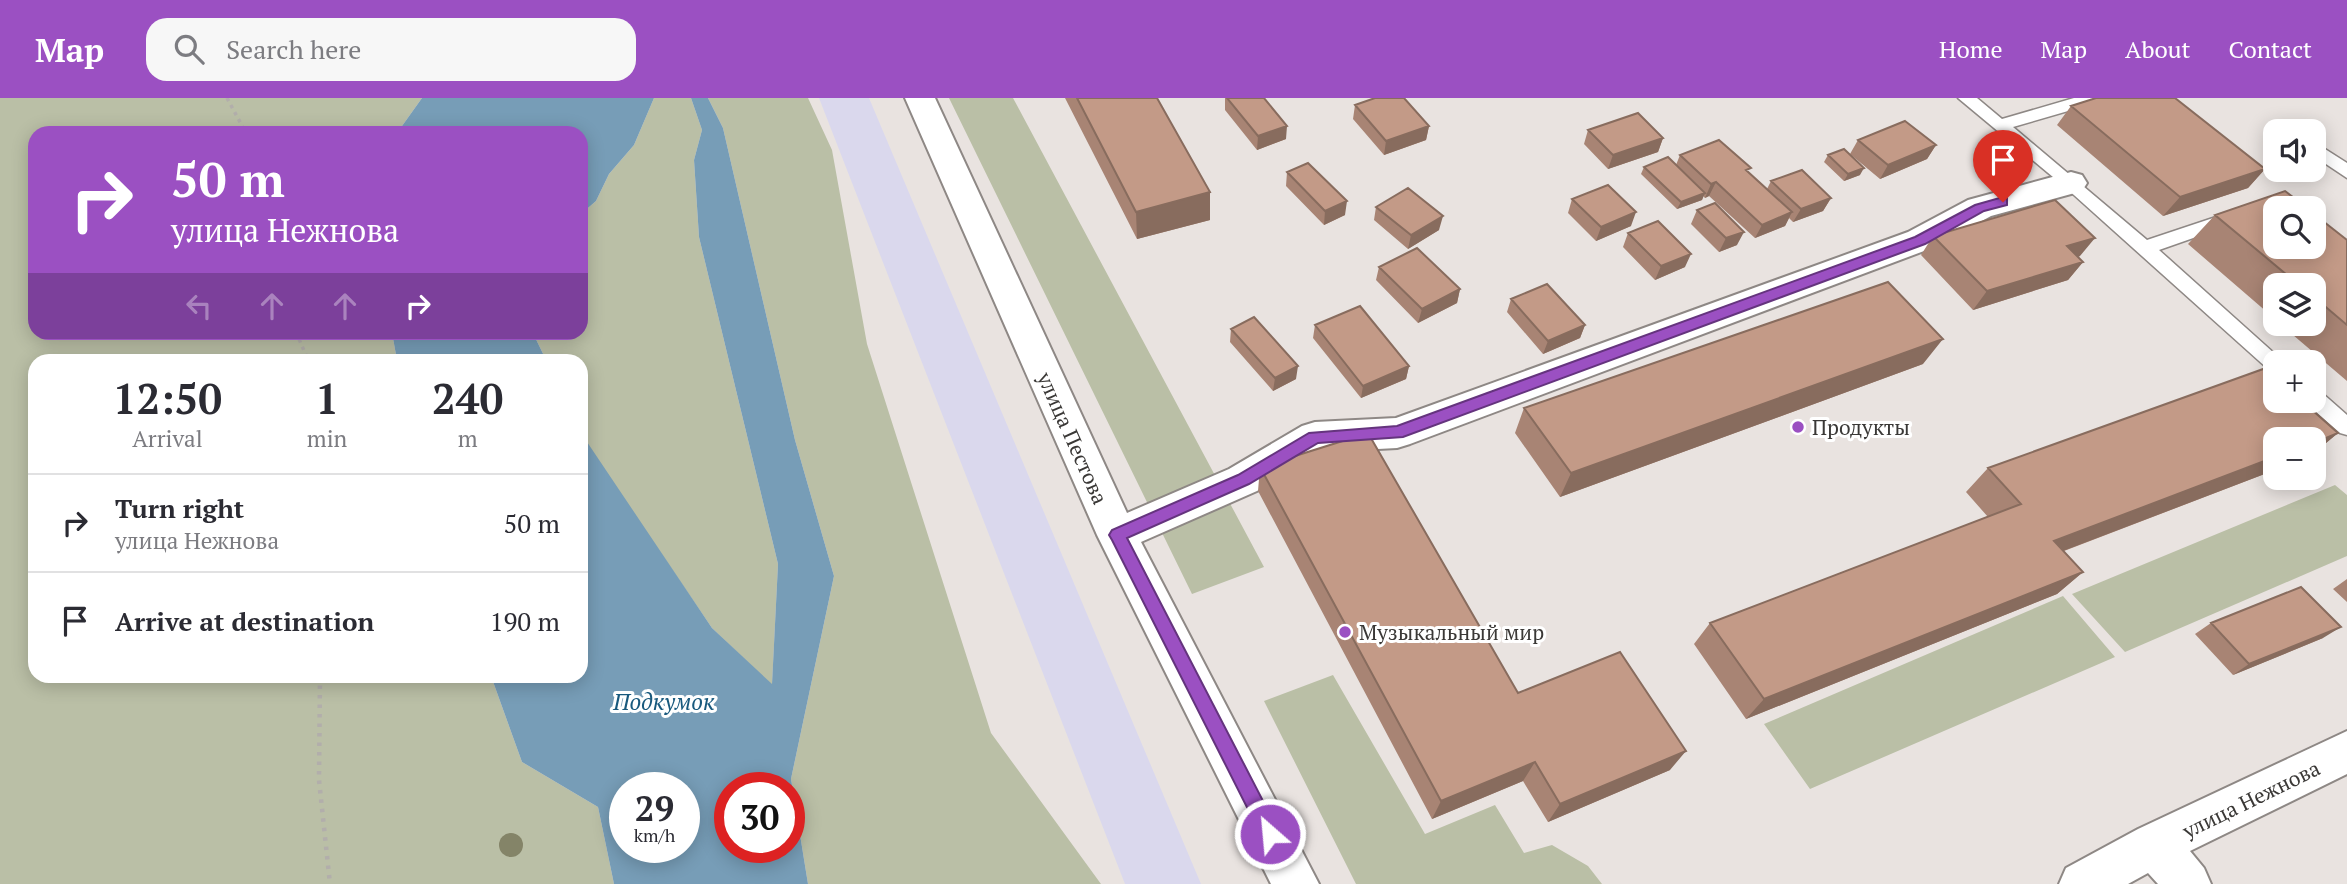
<!DOCTYPE html>
<html lang="en">
<head>
<meta charset="utf-8">
<style>
  body { margin:0; font-family:"PT Serif",serif; background:#f7f7f7; color:#2b2b33; height:100vh; display:flex; flex-direction:column; font-size:26px; white-space:nowrap }
  * { box-sizing:border-box; margin:0 }
  p { font-size:23px; color:#7c7c81 }
  .icon { flex:none; width:38px; height:38px; fill:none; stroke:currentColor; stroke-width:2; stroke-linecap:round; stroke-linejoin:round }
  .map { position:relative; flex:1; overflow:hidden }
  .sheet { position:absolute; left:28px; top:256px; width:560px; height:329px; display:flex; flex-direction:column; background:#fff; border-radius:21px; box-shadow:0 4px 18px #0003 }
  .sheet>* { flex:none }
  .hud { position:absolute; left:28px; top:28px; width:560px; height:214px; border-radius:21px; box-shadow:0 4px 18px #0003; background:#9b50c2; color:#fff; overflow:hidden }
  .controls { position:absolute; left:2263px; top:21px; display:grid; gap:14px }
  .controls a { display:grid; place-items:center; width:63px; height:63px; border-radius:14px; background:#fff; box-shadow:0 4px 18px #0003; font-size:35px }
  .speed { position:absolute; left:609px; top:674px; display:flex; gap:14px; font-size:35px; font-weight:700; text-align:center }
  .speed>* { display:grid; place-content:center; width:91px; height:91px; border-radius:50%; background:#fff; box-shadow:0 4px 18px #0003; line-height:1 }
  .speed small { font-size:18px; font-weight:400 }
  .speed .limit { border:10px solid #d22; background:#fff; color:#111 }
  .pin { position:absolute; display:grid; place-items:center; width:60px; height:60px; color:#fff; margin:-72px -30px; border-radius:50% 50% 50% 0; rotate:-45deg; box-shadow:0 0 7px #0007 }
  .pin .icon { rotate:45deg }
  .me { position:absolute; width:77px; margin:-38px; rotate:333deg; stroke-linejoin:round; filter:drop-shadow(0 0 5px #0008) }
  .turn { display:flex; align-items:center; gap:24px; height:147px; padding:0 28px; font-size:32px }
  .turn .icon { width:91px; height:91px; stroke-width:2.5 }
  .turn b { display:block; font-size:49px; line-height:60px }
  .lanes { display:flex; align-items:center; height:66px; padding:0 28px; background:#0003; justify-content:center; gap:35px; direction:ltr }
  .lanes .off { opacity:.35 }
  .eta { display:flex; justify-content:space-evenly; align-items:center; height:119px; text-align:center }
  .eta b { font-size:42px; font-weight:600; line-height:49px }
  ul { padding:0; list-style:none }
  li { display:flex; align-items:center; gap:21px; height:98px; padding:0 28px; border-top:2px solid #e1e1e2 }
  li div { flex:1 }
  li b { display:block; font-size:26px }
  li em { font-style:normal }
  header { display:flex; align-items:center; gap:42px; box-sizing:border-box; height:98px; padding:0 35px; background:#9b50c2; color:#fff }
  header strong { font-size:33px }
  nav { display:flex; gap:38px; margin-inline-start:auto; font-size:24px }
  .search { width:490px; height:63px; background:#f7f7f7; display:flex; align-items:center; gap:18px; box-sizing:border-box; padding:0 24px; border-radius:21px; color:#7c7c81; font-size:26px }
  .map>svg:first-child { display:block }
  .industrial { fill:#dad8ed }
  .green { fill:#babfa6 }
  .water { fill:#779db7; fill-rule:evenodd }
  .lines { fill:none; stroke-linecap:round; stroke-linejoin:round }
  .lane-casing { stroke:#8e8885; stroke-width:3 }
  .street-casing { stroke:#8e8885; stroke-width:4 }
  .path-far1 { stroke:#b2aeab; stroke-width:3.5; stroke-dasharray:3.5 4.5; stroke-linecap:butt }
  .path { stroke:#b2aeab; stroke-width:4.5; stroke-dasharray:3.5 6; stroke-linecap:butt }
  .lane { fill:#fff; fill-rule:evenodd }
  .street { fill:#fff; fill-rule:evenodd }
  .tree { fill:#848468 }
  .wall { fill:#a88474 }
  .shaded-wall { fill:#886c5e }
  .building { fill:#c39a87; stroke:#886c5e; stroke-width:2 }
  .route { fill:#9b50c2; stroke:#65347e; stroke-width:2 }
  .poi-dot { fill:#9b50c2; stroke:#fff; stroke-width:2.5 }
  .labels { text-anchor:middle; dominant-baseline:central; stroke-width:6; stroke-linejoin:round; paint-order:stroke }
  .poi-label { font-size:21px; fill:#3a3836; stroke:#fff; text-anchor:start }
  .street-label { font-size:21px; fill:#3a3836; stroke:#fff }
  .water-label { font-size:23px; font-style:italic; fill:#18597d; stroke:#fff }
</style>
</head>
<body>
<header>
<strong>Map</strong>
<div class="search"><svg class="icon" aria-label="search" viewBox="0 0 24 24"><circle cx="10" cy="10" r="6"/><path d="M15 15l6 6"/></svg>Search here</div>
<nav><a>Home</a><a>Map</a><a>About</a><a>Contact</a></nav>
</header>
<div class="map">
<svg width="2347" height="786" viewBox="0 0 2347 786">
  <rect width="100%" height="100%" fill="#e9e3e0"/>
  <path class="industrial" d="M819 0H869L1201 786H1125Z"/>
  <path class="green" d="M0 0H422L397 35H35V234L392 235 397 262H35V578H491L522 664 598 709 614 786H0Z
    M654 0H691L702 32 694 62 699 139 778 466 772 587 712 530 585 344 581 335V262H546L533 235 581 234V116L596 103 609 76 634 47Z
    M708 0H808L832 52 867 246 991 635 1101 786H808L791 681 834 478 795 342 723 30Z
    M949 0H1013L1264 469 1192 496Z
    M2335 387 2347 397V458L2125 554 2072 496Z
    M2063 498 2115 559 1810 691 1764 626Z
    M1333 577 1425 736 1495 707 1524 755 1552 747 1588 768 1602 786H1356L1264 603Z"/>
  <path class="water" d="M422 0H654L634 47 609 76 596 103 581 116V35H397Z
    M691 0H708L723 30 795 342 834 478 791 681 808 786H614L598 709 522 664 491 578H581V335L712 530 772 586 778 466 699 139 694 62 702 32ZM625 690H684V749H625ZM730 690H789V749H730Z
    M392 235H533L546 262H397Z"/>
  <g class="lines">
    <g class="lane-casing">
      <path id="lane" d="M1958 0H1977L2002 21 2074 0H2101L2099 4 2013 29 2147 142 2258 105 2275 115V130L2256 118 2159 152 2284 264H2275V274L2268 271 2065 89Z
        M2314 44 2347 65V80L2314 58Z
        M2314 292 2321 294 2347 317V337L2340 335 2307 306 2305 303H2314Z"/>
    </g>
    <g class="street-casing">
      <path id="street" d="M905 0H935L1127 415 1229 371 1302 328 1315 324 1396 320 1908 134 1968 102 2071 74 2082 77 2087 85 2082 93 1991 118 1932 150 1410 346 1397 350 1321 354 1257 393 1141 444 1319 786H1271L1097 437Z
        M2347 633V676L2190 753 2204 770 2211 786H2158L2148 775 2128 786H2059L2066 770 2138 731Z"/>
    </g>
    <path class="path-far1" d="M227 0 246 35
      M296 234 308 262"/>
    <path class="path" d="M320 578 319 682 330 786"/>
    <use href="#lane" class="lane"/>
    <use href="#street" class="street"/>
  </g>
  <circle class="tree" cx="511" cy="747" r="12"/>
  <path class="wall" d="M1065 0H1157L1210 94V122L1137 141Z
    M1225 0H1264L1286 41 1257 52 1225 12Z
    M1355 7 1429 28 1426 42 1384 57 1353 21Z
    M2071 8 2265 71 2248 90 2163 118 2057 27Z
    M1588 32 1663 40 1658 54 1608 71 1584 46Z
    M1858 42 1936 47 1927 61 1880 81 1850 56Z
    M1680 57 1749 75 1767 91 1771 83 1831 100 1823 113 1793 124 1789 120 1785 128 1755 140 1709 98 1705 100 1703 98 1702 102 1677 111 1641 76 1644 69 1676 67Z
    M1828 57 1860 77 1844 83 1824 64Z
    M1287 74 1345 117 1324 127 1286 88Z
    M1572 101 1631 128 1596 143 1568 115Z
    M1376 109 1439 132 1408 151 1374 122Z
    M1697 112 1737 147 1719 154 1691 126Z
    M2215 117 2347 142V283L2280 226H2314V187H2275V221L2188 146Z
    M1628 135 1685 169 1655 182 1623 149Z
    M1933 138 2080 158 2078 159 2083 164 2068 182 1973 212 1921 157Z
    M1379 169 1460 191 1457 205 1418 225 1376 182Z
    M1511 201 1585 227 1580 240 1543 256 1507 214Z
    M1315 227 1409 268 1406 281 1361 300 1313 240Z
    M1231 231 1296 281 1273 293 1230 244Z
    M1923 266 1560 399 1515 335 1524 310Z
    M2338 335 2314 355V341L2275 372 2064 453 2083 474 2057 496 1746 621 1694 546 1710 525 1988 419 1966 394 1988 370Z
    M1260 369 1518 595 1670 672 1548 724 1523 683 1432 721 1258 393Z
    M2347 481V504L2333 491Z
    M2211 525 2323 540 2233 577 2195 536Z"/>
  <path class="shaded-wall" d="M1287 28 1286 41 1257 52 1258 38Z
    M1429 28 1426 42 1384 57 1386 43Z
    M1663 40 1658 54 1608 71 1613 57Z
    M1936 47 1927 61 1880 81 1888 67Z
    M1864 70 1860 77 1844 83 1848 76Z
    M2265 71 2248 90 2163 118 2180 99Z
    M1716 84 1709 98 1705 100 1711 86Z
    M1210 94V122L1137 141 1136 114Z
    M1705 95 1702 102 1677 111 1681 104Z
    M1831 100 1823 113 1793 124 1801 111Z
    M1347 103 1345 117 1324 127 1325 113Z
    M1636 114 1631 128 1596 143 1601 129Z
    M1792 114 1785 128 1755 140 1762 127Z
    M1443 118 1439 132 1408 151 1411 137Z
    M1744 134 1737 147 1719 154 1726 140Z
    M2095 140 2080 158 2052 167 2067 148Z
    M1691 156 1685 169 1655 182 1661 168Z
    M2083 164 2068 182 1973 212 1987 193Z
    M1460 191 1457 205 1418 225 1422 211Z
    M1585 227 1580 240 1543 256 1548 243Z
    M1943 241 1923 266 1560 399 1571 375Z
    M1298 268 1296 281 1273 293 1275 280Z
    M1409 268 1406 281 1361 300 1363 288Z
    M2338 335 2314 355V345Z
    M2275 359V372L2029 466 2054 443Z
    M2083 474 2057 496 1746 621 1764 601Z
    M2341 529 2323 540 2233 577 2249 566Z
    M1686 653 1670 672 1548 724 1560 706Z
    M1535 664 1523 683 1432 721 1441 703Z"/>
  <path class="building" d="M1077 0H1157L1210 94 1136 114Z
    M1227 0H1264L1287 28 1258 38Z
    M1375 0H1404L1429 28 1386 43 1355 7Z
    M2096 0H2175L2265 71 2180 99 2071 8Z
    M1638 15 1663 40 1613 57 1588 32Z
    M1905 23 1936 47 1888 67 1858 42Z
    M1719 42 1751 70 1746 72 1792 114 1762 127 1716 84 1711 86 1680 57Z
    M1844 51 1864 70 1848 76 1828 57Z
    M1668 59 1705 95 1681 104 1644 69Z
    M1308 65 1347 103 1325 113 1287 74Z
    M1802 72 1831 100 1801 111 1771 83Z
    M1608 87 1636 114 1601 129 1572 101Z
    M1408 90 1443 118 1411 137 1376 109Z
    M2285 93 2307 110H2275V149H2314V116L2347 142V227L2314 199V187H2299L2215 117Z
    M2055 102 2095 140 2067 148 2083 164 1987 193 1933 138Z
    M1715 105 1744 134 1726 140 1697 112Z
    M1658 123 1691 156 1661 168 1628 135Z
    M1417 150 1460 191 1422 211 1379 169Z
    M1888 184 1943 241 1571 375 1524 310Z
    M1547 186 1585 227 1548 243 1511 201Z
    M1360 208 1409 268 1363 288 1315 227Z
    M1254 219 1298 268 1275 280 1231 231Z
    M2266 270 2275 278V303H2302L2338 335 2314 345V341H2275V359L2054 443 2083 474 1764 601 1710 525 2021 406 1988 370Z
    M1368 335 1518 595 1620 554 1686 653 1560 706 1535 664 1441 703 1260 369Z
    M2301 489 2341 529 2249 566 2211 525Z"/>
  <path class="route" d="M2003 99 2007 100V107L1984 113 1925 146 1403 339 1318 345 1249 386 1127 440 1277 730 1280 736 1277 743 1270 745 1264 743 1112 442 1109 437 1112 432 1238 377 1309 335 1397 328 1915 139 1975 107Z"/>
  <g class="poi-dot">
    <circle cx="1798" cy="329" r="7"/>
    <circle cx="1345" cy="534" r="7"/>
  </g>
  <g class="labels">
    <g class="poi-label">
      <text x="1812" y="329">Продукты</text>
      <text x="1359" y="534">Музыкальный мир</text>
    </g>
    <g class="street-label">
      <text transform="translate(1073 340) rotate(66)">улица Пестова</text>
      <text transform="translate(2251 701) rotate(-26)">улица Нежнова</text>
    </g>
    <g class="water-label">
      <text x="664" y="603">Подкумок</text>
    </g>
  </g>
</svg>
<div class="controls">
<a><svg class="icon" aria-label="sound" viewBox="0 0 24 24"><path d="M4 9h4l5-4v14l-5-4H4zM17 9q2 3 0 6"/></svg></a>
<a><svg class="icon" aria-label="search" viewBox="0 0 24 24"><circle cx="10" cy="10" r="6"/><path d="M15 15l6 6"/></svg></a>
<a><svg class="icon" aria-label="layers" viewBox="0 0 24 24"><path d="M12 4l9 5-9 5-9-5zM3 14l9 5 9-5"/></svg></a>
<a>+</a>
<a>−</a>
</div>
<div class="speed"><div>29<small>km/h</small></div><div class="limit">30</div></div>
<div class="pin" style="left:2003px;top:104px;background:#d93025"><svg class="icon" aria-label="arrive" viewBox="0 0 24 24"><path d="M6 21V4h12l-3 4 3 4H6"/></svg></div>
<svg class="me" style="left:1270px;top:736px" viewBox="-20 -20 40 40"><circle r="17" fill="#9b50c2" stroke="#fff" stroke-width="3"/><path d="M0-11L8 9 0 5-8 9z" fill="#fff"/></svg>
<div class="hud">
<div class="turn"><svg class="icon" aria-label="right" viewBox="0 0 24 24"><path d="M7 20v-9h11M14 6l5 5-5 5"/></svg><div><b>50 m</b>улица Нежнова</div></div>
<div class="lanes"><svg class="icon off" aria-label="left" viewBox="0 0 24 24"><path d="M17 20v-9H6M10 6l-5 5 5 5"/></svg><svg class="icon off" aria-label="ahead" viewBox="0 0 24 24"><path d="M12 20V5M6 11l6-6 6 6"/></svg><svg class="icon off" aria-label="ahead" viewBox="0 0 24 24"><path d="M12 20V5M6 11l6-6 6 6"/></svg><svg class="icon" aria-label="right" viewBox="0 0 24 24"><path d="M7 20v-9h11M14 6l5 5-5 5"/></svg></div>
</div>
<section class="sheet">
<div class="eta">
<div><b>12:50</b><p>Arrival</p></div>
<div><b>1</b><p>min</p></div>
<div><b>240</b><p>m</p></div>
</div>
<ul>
<li><svg class="icon" aria-label="right" viewBox="0 0 24 24"><path d="M7 20v-9h11M14 6l5 5-5 5"/></svg><div><b>Turn right</b><p>улица Нежнова</p></div><em>50 m</em></li>
<li><svg class="icon" aria-label="arrive" viewBox="0 0 24 24"><path d="M6 21V4h12l-3 4 3 4H6"/></svg><div><b>Arrive at destination</b></div><em>190 m</em></li>
</ul>
</section>
</div>
</body>
</html>
